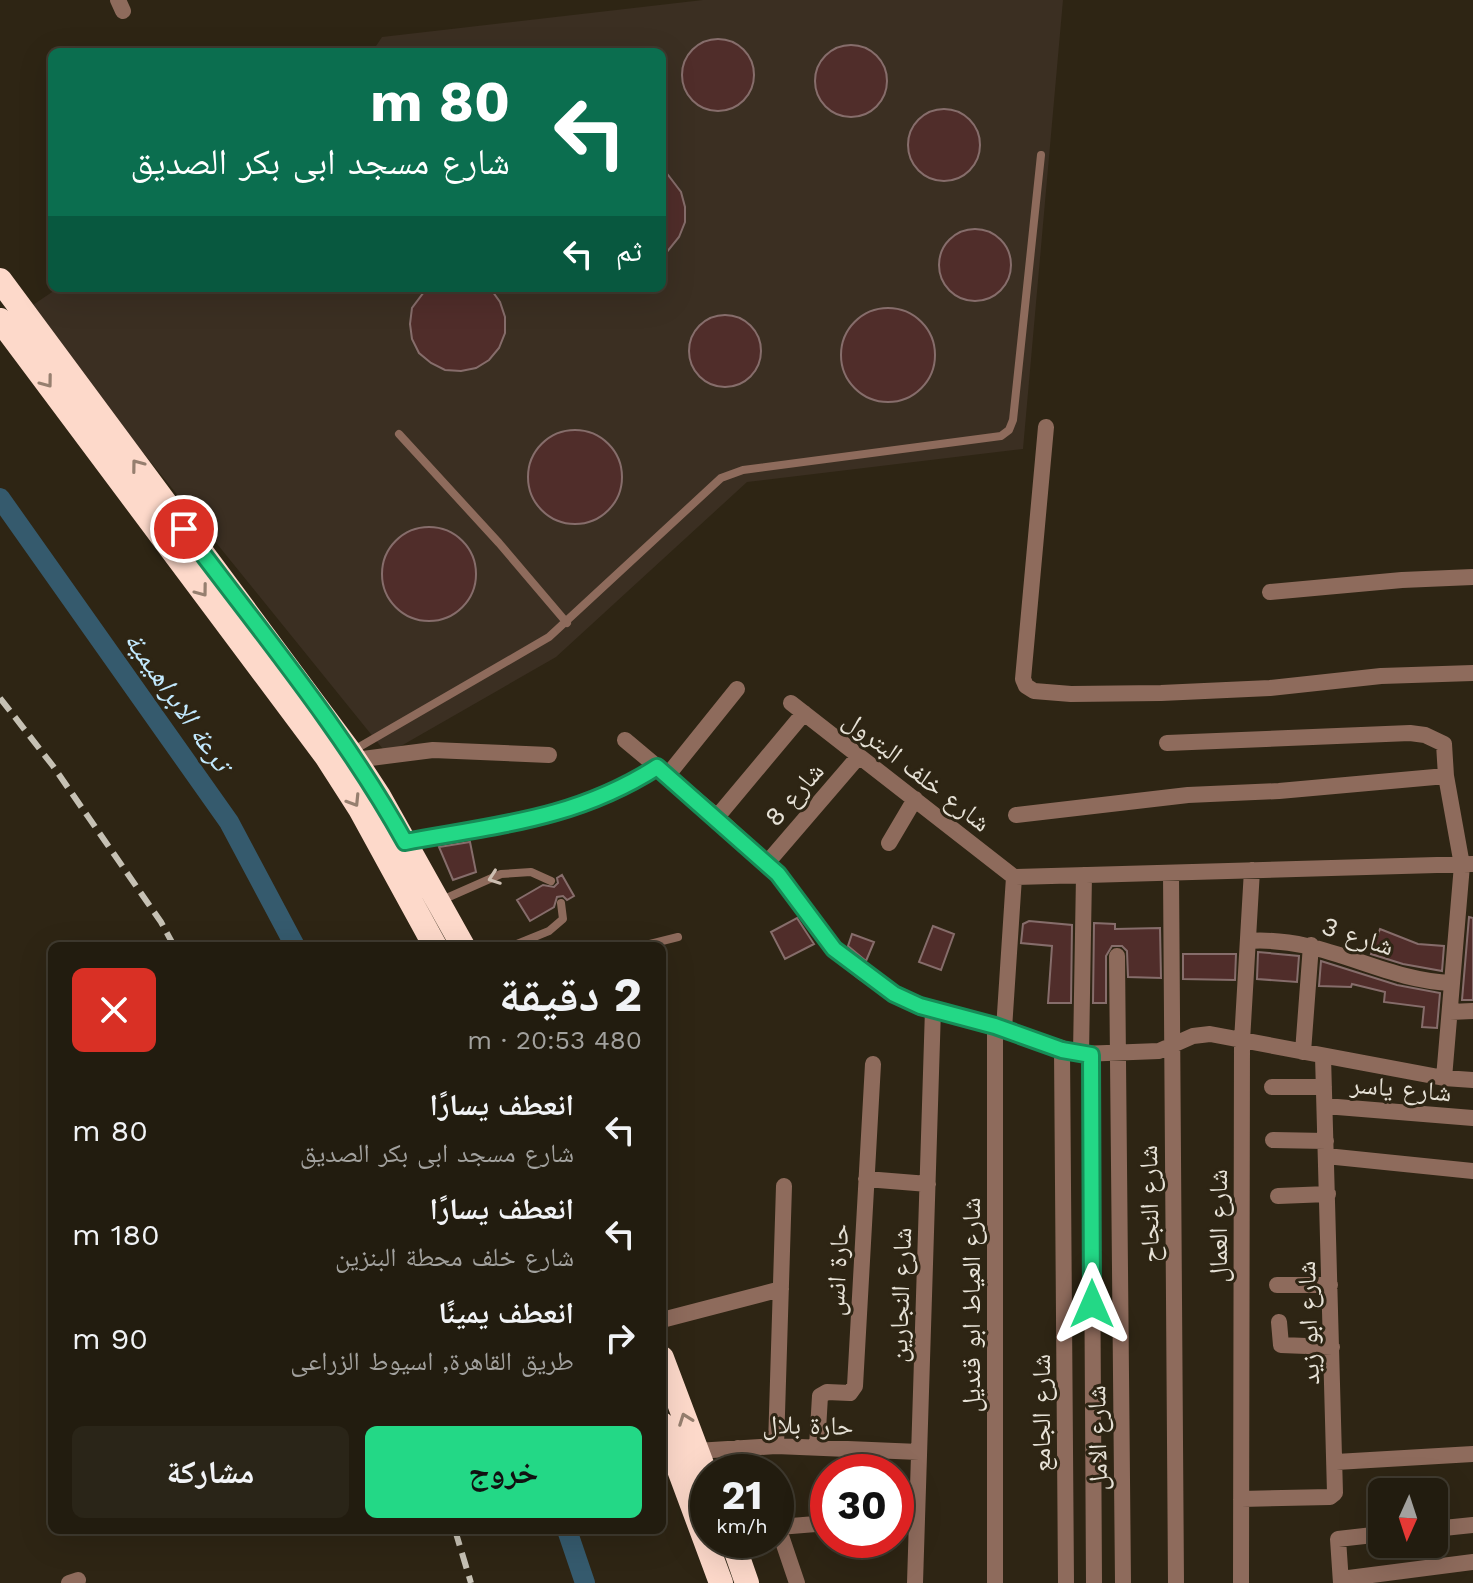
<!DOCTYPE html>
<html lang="ar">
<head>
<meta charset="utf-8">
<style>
  body { margin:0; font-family:"Work Sans","Noto Naskh Arabic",sans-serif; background:#2a2518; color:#f1f3f6; direction:rtl; height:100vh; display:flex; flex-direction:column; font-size:30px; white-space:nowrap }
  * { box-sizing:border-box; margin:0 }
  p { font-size:26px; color:#a2a19e }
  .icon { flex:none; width:44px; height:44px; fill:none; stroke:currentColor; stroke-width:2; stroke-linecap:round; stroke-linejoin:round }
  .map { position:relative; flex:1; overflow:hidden; direction:ltr }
  .drawer { position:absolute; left:48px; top:942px; width:618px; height:592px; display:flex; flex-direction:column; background:#221c0f; border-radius:12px; box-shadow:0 8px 32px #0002,0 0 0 2px #3f3a2f; direction:rtl }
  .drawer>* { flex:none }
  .hud { position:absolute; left:48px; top:48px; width:618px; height:244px; border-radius:12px; box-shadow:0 8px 32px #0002,0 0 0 2px #3f3a2f; direction:rtl; background:#0b6e4f; color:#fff; overflow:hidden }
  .needle { width:52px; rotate:183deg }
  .tools { position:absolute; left:1368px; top:1478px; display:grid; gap:16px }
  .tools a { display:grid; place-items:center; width:80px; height:80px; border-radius:12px; background:#221c0f; box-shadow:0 8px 32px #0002,0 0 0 2px #3f3a2f; font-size:40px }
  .speed { position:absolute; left:690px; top:1454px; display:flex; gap:16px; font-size:40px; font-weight:700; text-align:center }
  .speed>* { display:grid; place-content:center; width:104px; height:104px; border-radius:50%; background:#221c0f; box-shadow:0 8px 32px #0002,0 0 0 2px #3f3a2f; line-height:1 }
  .speed small { font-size:20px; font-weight:400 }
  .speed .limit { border:12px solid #d22; background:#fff; color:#111 }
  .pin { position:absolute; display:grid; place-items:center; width:68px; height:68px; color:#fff; margin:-34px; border:4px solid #fff; border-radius:50%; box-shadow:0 2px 8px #0007 }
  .me { position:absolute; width:88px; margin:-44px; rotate:0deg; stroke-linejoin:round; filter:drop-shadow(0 0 6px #0008) }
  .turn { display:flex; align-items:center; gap:28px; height:168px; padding:0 24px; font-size:36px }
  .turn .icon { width:104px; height:104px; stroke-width:2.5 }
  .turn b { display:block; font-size:56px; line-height:68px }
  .then { display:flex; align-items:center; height:76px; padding:0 24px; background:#0003; gap:16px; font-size:30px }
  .round { display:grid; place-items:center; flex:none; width:84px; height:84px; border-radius:12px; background:#2a2518 }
  .headline { display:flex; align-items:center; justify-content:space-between; height:136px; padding:0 24px }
  h1 { font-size:48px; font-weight:700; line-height:60px }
  .button { display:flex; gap:16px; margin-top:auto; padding:16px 24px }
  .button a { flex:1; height:92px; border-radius:12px; background:#23d886; color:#111; font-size:32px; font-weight:700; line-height:92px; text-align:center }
  .button a+a { background:#2a2518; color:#f1f3f6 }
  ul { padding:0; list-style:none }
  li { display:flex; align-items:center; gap:24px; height:104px; padding:0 24px }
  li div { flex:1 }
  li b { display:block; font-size:30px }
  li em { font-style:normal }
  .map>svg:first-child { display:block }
  .industrial { fill:#3b2f22 }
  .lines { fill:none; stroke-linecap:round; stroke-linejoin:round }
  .canal { stroke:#355a6d; stroke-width:20 }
  .building { fill:#502d2a; stroke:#866d6b; stroke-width:2 }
  .lane { stroke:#8e6b5c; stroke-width:8 }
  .street { stroke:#8e6b5c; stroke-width:16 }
  .highway { stroke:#fdd9ca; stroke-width:24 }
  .rail { stroke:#c6c1b4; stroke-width:6; stroke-dasharray:16 8; stroke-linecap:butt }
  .oneway { stroke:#967f6f }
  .oneway2 { stroke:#ccbeb1 }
  .route-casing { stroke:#178c57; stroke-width:20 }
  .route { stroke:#23d886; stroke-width:14 }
  .labels { text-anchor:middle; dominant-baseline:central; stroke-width:6; stroke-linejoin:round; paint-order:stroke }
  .street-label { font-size:26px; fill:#e6e1d6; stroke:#2e2514 }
  .water-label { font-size:28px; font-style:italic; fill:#c2e9fe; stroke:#2e2514 }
</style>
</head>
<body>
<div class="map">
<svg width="1473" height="1583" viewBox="0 0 1473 1583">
  <rect width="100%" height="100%" fill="#2e2514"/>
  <path class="industrial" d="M703 0H1063L1023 449 747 482 556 657 387 754 27 309 58 288H662V52H372L382 37Z"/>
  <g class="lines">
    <path class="canal" d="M0 498 229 822 295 946
      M567 1530 585 1583"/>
  </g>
  <path class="building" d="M682 75a36 36 0 1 1 72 0a36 36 0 1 1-72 0Z
    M815 81a36 36 0 1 1 72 0a36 36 0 1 1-72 0Z
    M908 145a36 36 0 1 1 72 0a36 36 0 1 1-72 0Z
    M662 167 681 192 685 207V222L679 237 662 258Z
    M939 265a36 36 0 1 1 72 0a36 36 0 1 1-72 0Z
    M427 288H490L500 302 505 317V333L499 348 489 360 476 368 461 371 445 370 431 363 419 353 412 339 410 324 412 308Z
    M841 355a47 47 0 1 1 94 0a47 47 0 1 1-94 0Z
    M689 351a36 36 0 1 1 72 0a36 36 0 1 1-72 0Z
    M528 477a47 47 0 1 1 94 0a47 47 0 1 1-94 0Z
    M382 574a47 47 0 1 1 94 0a47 47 0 1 1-94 0Z
    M470 842 476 872 453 880 439 847Z
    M562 875 574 896 567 900 563 896 557 897 554 907 530 921 517 900 543 885 554 887 558 883 557 878Z
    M1469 917 1473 918V1000H1462Z
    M797 918 814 944 785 959 771 932Z
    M1029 921 1072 925 1071 1003H1048L1052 946 1021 943 1023 924Z
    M1094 923 1115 924V929L1160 928 1161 978 1128 977 1127 951 1122 946H1112L1106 956V1003H1093Z
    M933 926 954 934 941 970 919 962Z
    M1380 929 1418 944 1444 946 1442 971 1403 964 1371 954Z
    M852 934 874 942 866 961 848 946Z
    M1258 952 1299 956 1297 982 1257 979Z
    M1183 954H1236L1235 980 1183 979Z
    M1321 961 1397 985 1440 993 1437 1028 1422 1027 1424 1007 1384 1002 1385 992 1352 984 1351 987 1319 986Z"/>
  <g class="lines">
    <path class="lane" d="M399 434 499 543 567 623
      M354 750 549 637 721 478 743 470 1001 436 1009 430 1013 420 1041 155
      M442 900 501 874 531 872 551 881
      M512 946 549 931 563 919 561 903
      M642 946 678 937"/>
    <path class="street" d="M118 0 123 11
      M1046 427 1023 679 1026 686 1034 691 1071 694 1161 693 1270 688 1381 676 1473 673
      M1270 592 1402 580 1473 577
      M791 703 1014 877
      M625 740 717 817 778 874 834 949 863 973 907 1001 1081 1054 1159 1051 1193 1036 1210 1034 1444 1078 1473 1080
      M1167 743 1410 733 1425 735 1444 744 1446 776 1462 865 1444 1078
      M355 760 433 750 549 755
      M667 776 737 689
      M1016 815 1188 795 1279 791 1446 776
      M717 817 804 713
      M405 842C498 826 575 818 657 767
      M889 843 915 799
      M767 863 859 756
      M1171 873 1176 1583
      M1014 877 1472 864
      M1248 941C1326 936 1379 980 1452 983
      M1117 956 1123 1583
      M1450 1012 1473 1011
      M1004 1029 1014 877
      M1062 1050 1066 1583
      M1303 1052 1311 945
      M1081 1054 1084 875
      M1091 1055 1094 1583
      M1272 1087H1324
      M1325 1106 1473 1118
      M1273 1140 1326 1141
      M1326 1156 1473 1171
      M866 1179 928 1184
      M1278 1196 1328 1194
      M1277 1285H1330
      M662 1320 781 1289
      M1279 1322 1281 1345 1332 1347
      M776 1446 784 1186
      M817 1447 820 1396 827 1392 850 1393 855 1386 873 1064
      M738 1448 751 1472
      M696 1451 776 1446 919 1452
      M1336 1462 1473 1454
      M1241 1499 1330 1497 1335 1493 1323 1056
      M776 1521 797 1583
      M779 1527 828 1523
      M1434 1529 1473 1525
      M1341 1579 1473 1562
      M69 1583 78 1580
      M915 1583 933 1009
      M995 1583V1026
      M1241 1583 1242 1041 1252 870
      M1341 1583 1338 1539 1382 1534"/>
    <path class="highway" d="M0 280 350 752 379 796 463 946
      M0 320 326 756 360 809 435 946
      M662 1358 708 1480
      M662 1424 721 1583
      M732 1540 747 1583"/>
    <path class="rail" d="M0 698 53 766 161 922 174 946
      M455 1530 471 1583"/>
  </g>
  <defs><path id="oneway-chevron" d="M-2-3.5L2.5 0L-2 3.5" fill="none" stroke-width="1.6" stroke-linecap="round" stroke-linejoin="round" transform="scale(2)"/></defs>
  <g class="oneway">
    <use href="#oneway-chevron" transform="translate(47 382) rotate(53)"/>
    <use href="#oneway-chevron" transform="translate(137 465) rotate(-127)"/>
    <use href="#oneway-chevron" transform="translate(202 591) rotate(53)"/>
    <use href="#oneway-chevron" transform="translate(354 801) rotate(58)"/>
    <use href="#oneway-chevron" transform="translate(685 1419) rotate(-110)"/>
  </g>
  <use class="oneway2" href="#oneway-chevron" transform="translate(494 878) rotate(160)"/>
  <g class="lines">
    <g class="route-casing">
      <path id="route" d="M184 529C260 631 343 730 405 842 497 825 576 819 657 767L778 874 834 949 894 994 920 1006 995 1026 1062 1050 1091 1055 1092 1304"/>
    </g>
    <use href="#route" class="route"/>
  </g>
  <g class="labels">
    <g class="street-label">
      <text transform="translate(917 771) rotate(38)">شارع خلف البترول</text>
      <text transform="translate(794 794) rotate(-49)">شارع 8</text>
      <text transform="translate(1358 936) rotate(18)">شارع 3</text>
      <text transform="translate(1401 1088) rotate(5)">شارع ياسر</text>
      <text transform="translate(1149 1204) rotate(-91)">شارع النجاح</text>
      <text transform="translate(1218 1226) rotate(-90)">شارع العمال</text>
      <text transform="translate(837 1270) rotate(-87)">حارة انس</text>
      <text transform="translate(900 1295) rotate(-88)">شارع النجارين</text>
      <text transform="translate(971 1305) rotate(-90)">شارع العياط ابو قنديل</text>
      <text transform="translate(1308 1323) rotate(-92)">شارع ابو زيد</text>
      <text transform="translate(1041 1413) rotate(-90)">شارع الجامع</text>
      <text transform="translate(808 1425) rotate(1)">حارة بلال</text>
      <text transform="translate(1097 1438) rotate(-91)">شارع الامل</text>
    </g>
    <g class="water-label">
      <text transform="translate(178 701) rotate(55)">ترعة الابراهيمية</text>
    </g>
  </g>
</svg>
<div class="tools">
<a><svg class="needle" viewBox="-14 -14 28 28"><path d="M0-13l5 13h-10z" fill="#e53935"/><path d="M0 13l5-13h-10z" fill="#a2a19e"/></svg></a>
</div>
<div class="speed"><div>21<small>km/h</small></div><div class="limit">30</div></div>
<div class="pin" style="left:184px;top:529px;background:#d93025"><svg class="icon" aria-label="arrive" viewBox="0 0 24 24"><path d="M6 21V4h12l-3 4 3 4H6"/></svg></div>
<svg class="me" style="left:1092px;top:1304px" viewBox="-20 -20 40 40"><path d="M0-17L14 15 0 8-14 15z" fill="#23d886" stroke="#fff" stroke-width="4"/></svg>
<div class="hud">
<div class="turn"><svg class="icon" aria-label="left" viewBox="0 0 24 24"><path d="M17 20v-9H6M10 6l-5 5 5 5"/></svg><div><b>80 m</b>شارع مسجد ابى بكر الصديق</div></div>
<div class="then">ثم<svg class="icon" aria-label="left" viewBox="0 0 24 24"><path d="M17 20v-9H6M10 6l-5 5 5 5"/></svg></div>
</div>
<section class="drawer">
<div class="headline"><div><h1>2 دقيقة</h1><p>480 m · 20:53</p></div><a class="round" style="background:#d93025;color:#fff"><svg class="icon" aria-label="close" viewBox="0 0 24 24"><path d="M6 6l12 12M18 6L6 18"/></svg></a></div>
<ul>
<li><svg class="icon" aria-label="left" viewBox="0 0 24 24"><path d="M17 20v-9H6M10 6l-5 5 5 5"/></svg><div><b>انعطف يسارًا</b><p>شارع مسجد ابى بكر الصديق</p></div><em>80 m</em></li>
<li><svg class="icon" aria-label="left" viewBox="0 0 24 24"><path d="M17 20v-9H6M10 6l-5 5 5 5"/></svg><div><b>انعطف يسارًا</b><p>شارع خلف محطة البنزين</p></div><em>180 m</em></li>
<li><svg class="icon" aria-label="right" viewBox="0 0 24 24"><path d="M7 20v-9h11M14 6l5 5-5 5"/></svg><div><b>انعطف يمينًا</b><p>طريق القاهرة, اسيوط الزراعى</p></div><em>90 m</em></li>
</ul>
<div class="button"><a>خروج</a><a>مشاركة</a></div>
</section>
</div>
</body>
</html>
